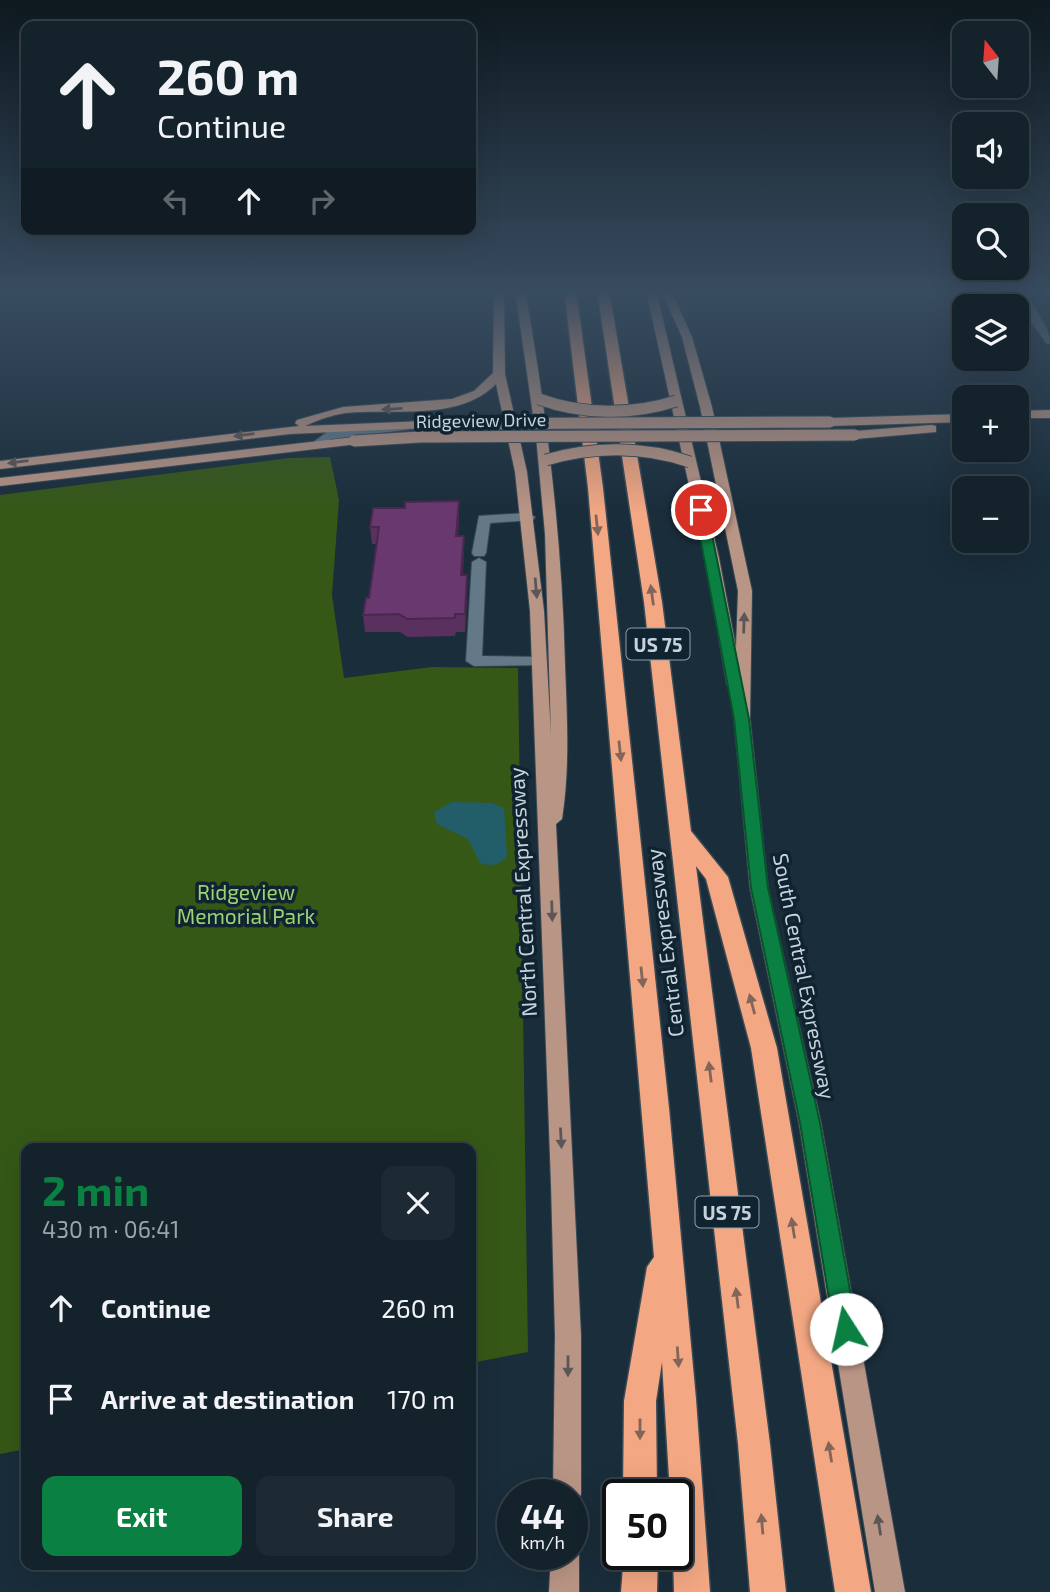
<!DOCTYPE html>
<html lang="en">
<head>
<meta charset="utf-8">
<style>
  body { margin:0; font-family:"Exo 2",sans-serif; background:#1d2a34; color:#f1f3f6; height:100vh; display:flex; flex-direction:column; font-size:26px; white-space:nowrap }
  * { box-sizing:border-box; margin:0 }
  p { font-size:23px; color:#9da4a9 }
  .icon { flex:none; width:38px; height:38px; fill:none; stroke:currentColor; stroke-width:2; stroke-linecap:round; stroke-linejoin:round }
  .map { position:relative; flex:1; overflow:hidden }
  .details { position:absolute; left:21px; top:1143px; width:455px; height:427px; display:flex; flex-direction:column; background:#14222c; border-radius:14px; box-shadow:0 7px 28px #0002,0 0 0 2px #333f48 }
  .details>* { flex:none }
  .top-card { position:absolute; left:21px; top:21px; width:455px; height:214px; border-radius:14px; box-shadow:0 7px 28px #0002,0 0 0 2px #333f48; background:#14222c; color:#f1f3f6; overflow:hidden }
  .needle { width:46px; rotate:343deg }
  .fabs { position:absolute; left:952px; top:21px; display:grid; gap:14px }
  .fabs a { display:grid; place-items:center; width:77px; height:77px; border-radius:14px; background:#14222c; box-shadow:0 7px 28px #0002,0 0 0 2px #333f48; font-size:35px }
  .speed { position:absolute; left:497px; top:1479px; display:flex; gap:14px; font-size:35px; font-weight:700; text-align:center }
  .speed>* { display:grid; place-content:center; width:91px; height:91px; border-radius:50%; background:#14222c; box-shadow:0 7px 28px #0002,0 0 0 2px #333f48; line-height:1 }
  .speed small { font-size:18px; font-weight:400 }
  .speed .limit { border:4px solid #111; border-radius:10px; background:#fff; color:#111 }
  .pin { position:absolute; display:grid; place-items:center; width:60px; height:60px; color:#fff; margin:-30px; border:4px solid #fff; border-radius:50%; box-shadow:0 2px 7px #0007 }
  .me { position:absolute; width:77px; margin:-38px; rotate:350deg; stroke-linejoin:round; filter:drop-shadow(0 0 5px #0008) }
  .turn { display:flex; align-items:center; gap:24px; height:147px; padding:0 21px; font-size:32px }
  .turn .icon { width:91px; height:91px; stroke-width:2.5 }
  .turn b { display:block; font-size:49px; line-height:60px }
  .lanes { display:flex; align-items:center; height:66px; padding:0 21px; background:#0003; justify-content:center; gap:35px; direction:ltr }
  .lanes .off { opacity:.35 }
  .round { display:grid; place-items:center; flex:none; width:74px; height:74px; border-radius:14px; background:#1d2a34 }
  .summary { display:flex; align-items:center; justify-content:space-between; height:119px; padding:0 21px }
  h1 { font-size:42px; font-weight:700; line-height:52px; color:#0b8043 }
  .button { display:flex; gap:14px; margin-top:auto; padding:14px 21px }
  .button a { flex:1; height:80px; border-radius:14px; background:#0b8043; color:#fff; font-size:28px; font-weight:700; line-height:80px; text-align:center }
  .button a+a { background:#1d2a34; color:#f1f3f6 }
  ul { padding:0; list-style:none }
  li { display:flex; align-items:center; gap:21px; height:91px; padding:0 21px }
  li div { flex:1 }
  li b { display:block; font-size:26px }
  li em { font-style:normal }
  .map>svg:first-child { display:block }
  .green { fill:#355816 }
  .water { fill:#225e69 }
  .lines { fill:none; stroke-linecap:round; stroke-linejoin:round }
  .minor-casing { stroke:#3a4a55; stroke-width:2 }
  .major-casing { stroke:#3a4a55; stroke-width:2 }
  .highway-casing { stroke:#3a4a55; stroke-width:3 }
  .minor { fill:#637988; fill-rule:evenodd }
  .major { fill:#b99585; fill-rule:evenodd }
  .highway { fill:#f3a783; fill-rule:evenodd }
  .major-bridge-casing { stroke:#3a4a55; stroke-width:13; stroke-linecap:butt }
  .major-bridge { stroke:#b99585; stroke-width:11 }
  .wall { fill:#5a305f }
  .shaded-wall { fill:#4a274e }
  .building { fill:#69386f; stroke:#4a274e; stroke-width:2 }
  .oneway { fill:#5c5656 }
  .oneway2 { fill:#82655a }
  .route { fill:#0b8043; stroke:#07532c; stroke-width:2 }
  .labels { text-anchor:middle; dominant-baseline:central; stroke-width:7; stroke-linejoin:round; paint-order:stroke }
  .far-street-label { font-size:18px; fill:#c7d3dc; stroke:#102330 }
  .shield { fill:#102330; stroke:#909ea8; stroke-width:2 }
  .shield-label { font-size:19px; font-weight:bold; fill:#c7d3dc }
  .park-label { font-size:21px; fill:#9cd375; stroke:#102330 }
  .street-label { font-size:21px; fill:#c7d3dc; stroke:#102330 }
</style>
</head>
<body>
<div class="map">
<svg width="1050" height="1592" viewBox="0 0 1050 1592">
  <rect width="100%" height="100%" fill="#1a2d3b"/>
  <path class="green" d="M330 457 339 500 332 595 344 678 432 667 518 668 528 1352 471 1363V1148H26V1449L0 1454V495L289 458Z"/>
  <path class="water" d="M452 802 492 803 504 808 507 855C501 865 491 867 480 863L468 839 437 824 434 812Z"/>
  <g class="lines">
    <g class="minor-casing">
      <path id="minor" d="M1015 290H1025C1032 308 1050 325 1050 344L1046 343 1021 306Z
        M416 421 422 425 420 428 331 439 317 448 311 444 327 432Z
        M528 513 535 517 533 520 490 523 486 553 484 556H474L472 553 479 516Z
        M479 558 486 562 482 656 539 657 547 662 544 665 474 666 466 661 472 562Z"/>
    </g>
    <g class="major-casing">
      <path id="major" d="M494 290H504L505 374 527 472 544 611 551 735 545 534 536 436 515 290H525C547 414 562 539 565 665 567 717 570 768 562 819L556 824 581 1336V1494L577 1504 572 1506V1494H553L555 1336 551 1184 530 611 515 472 496 384C458 422 394 408 346 413 331 415 318 420 305 426L426 421V427L422 428 290 434 0 469V461L299 426 295 423 297 420 343 407 452 399 474 391 493 373Z
        M646 290H656L719 558 736 648 738 591 700 407 682 337 661 290H671L692 337 712 407 752 591 750 719 768 888 821 1123 905 1592H875L799 1123 750 888 734 719 735 690 727 685 705 558Z
        M1050 410V418H1017V411Z
        M964 414V422L830 426 824 422 830 418Z
        M932 425 936 426V432L855 439 849 435 855 431Z
        M354 437 360 441 358 444 0 486V478Z
        M572 1543 579 1554V1592H549L551 1554H572Z"/>
    </g>
    <g class="highway-casing">
      <path id="highway" d="M564 290H576L603 488 669 1108 696 1399 710 1592H674L673 1554H677V1494H670L662 1362 656 1401 657 1494H623L624 1401 647 1267 654 1257 588 488Z
        M597 290H609L662 602 691 831 728 877 777 1048 871 1592H835L751 1048 706 879 696 866 770 1444 786 1592H750L738 1444 644 602Z
        M624 1554H658L657 1592H621Z"/>
    </g>
    <use href="#minor" class="minor"/>
    <use href="#major" class="major"/>
    <use href="#highway" class="highway"/>
    <g class="major-bridge-casing">
      <path id="major-bridge" d="M539 399C582 415 633 415 676 401
        M422 424 830 422
        M354 441 420 437 855 435
        M546 460C592 446 645 446 690 462"/>
    </g>
    <use href="#major-bridge" class="major-bridge"/>
  </g>
  <path class="wall" d="M459 501V518L458 536H464L463 575H467V593L465 632H456L455 636 408 637 400 632H365L363 615 369 598 377 544H372L370 527 405 508Z"/>
  <path class="shaded-wall" d="M459 501V518L457 553 456 536Z
    M464 536V553L462 593 461 575Z
    M467 575V593L465 632V614Z"/>
  <path class="building" d="M459 501 456 536H464L461 575H467L465 614H455V618L407 619 399 614 363 615 366 598H369L379 527H370L373 508H405V502Z"/>
  <defs><path id="oneway-solid" d="M-6-.8H1V-3.2L6.5 0L1 3.2V.8H-6Z" transform="scale(1.75)"/></defs>
  <g class="oneway">
    <use href="#oneway-solid" transform="translate(392 409) rotate(177)"/>
    <use href="#oneway-solid" transform="translate(244 435) rotate(173)"/>
    <use href="#oneway-solid" transform="translate(18 462) rotate(173)"/>
    <use href="#oneway-solid" transform="translate(536 588) rotate(85)"/>
    <use href="#oneway-solid" transform="translate(744 623) rotate(-88)"/>
    <use href="#oneway-solid" transform="translate(552 911) rotate(88)"/>
    <use href="#oneway-solid" transform="translate(561 1138) rotate(87)"/>
    <use href="#oneway-solid" transform="translate(568 1366) rotate(90)"/>
    <use href="#oneway-solid" transform="translate(879 1525) rotate(-99)"/>
  </g>
  <g class="oneway2">
    <use href="#oneway-solid" transform="translate(597 525) rotate(84)"/>
    <use href="#oneway-solid" transform="translate(652 595) rotate(-98)"/>
    <use href="#oneway-solid" transform="translate(620 751) rotate(84)"/>
    <use href="#oneway-solid" transform="translate(642 977) rotate(84)"/>
    <use href="#oneway-solid" transform="translate(752 1004) rotate(-105)"/>
    <use href="#oneway-solid" transform="translate(710 1072) rotate(-97)"/>
    <use href="#oneway-solid" transform="translate(793 1228) rotate(-99)"/>
    <use href="#oneway-solid" transform="translate(737 1298) rotate(-97)"/>
    <use href="#oneway-solid" transform="translate(678 1357) rotate(86)"/>
    <use href="#oneway-solid" transform="translate(640 1429) rotate(90)"/>
    <use href="#oneway-solid" transform="translate(830 1452) rotate(-99)"/>
    <use href="#oneway-solid" transform="translate(762 1524) rotate(-95)"/>
  </g>
  <linearGradient id="sky" x2="0" y2="1"><stop stop-color="#0e1920"/><stop offset="0.57" stop-color="#384c60"/><stop offset="1" stop-color="#384c60" stop-opacity="0"/></linearGradient>
  <rect width="1050" height="513" fill="url(#sky)"/>
  <path class="route" d="M701 507 707 510 749 719 768 888 820 1123 857 1329 854 1337 846 1340 838 1337 834 1329 800 1123 751 888 734 719 695 510Z"/>
  <g class="labels">
    <g class="far-street-label">
      <text transform="translate(481 420) rotate(-1)">Ridgeview Drive</text>
    </g>
    <g class="shield">
      <rect x="626.5" y="628.5" width="63" height="31" rx="5"/>
      <rect x="695.5" y="1196.5" width="63" height="31" rx="5"/>
    </g>
    <g class="shield-label">
      <text x="658" y="644">US 75</text>
      <text x="727" y="1212">US 75</text>
    </g>
    <g class="park-label">
      <text x="246" y="891">Ridgeview<tspan x="246" dy="24">Memorial Park</tspan></text>
    </g>
    <g class="street-label">
      <text transform="translate(522 892) rotate(-93)">North Central Expressway</text>
      <text transform="translate(664 943) rotate(-97)">Central Expressway</text>
      <text transform="translate(805 976) rotate(79)">South Central Expressway</text>
    </g>
  </g>
</svg>
<div class="fabs">
<a><svg class="needle" viewBox="-14 -14 28 28"><path d="M0-13l5 13h-10z" fill="#e53935"/><path d="M0 13l5-13h-10z" fill="#9da4a9"/></svg></a>
<a><svg class="icon" aria-label="sound" viewBox="0 0 24 24"><path d="M4 9h4l5-4v14l-5-4H4zM17 9q2 3 0 6"/></svg></a>
<a><svg class="icon" aria-label="search" viewBox="0 0 24 24"><circle cx="10" cy="10" r="6"/><path d="M15 15l6 6"/></svg></a>
<a><svg class="icon" aria-label="layers" viewBox="0 0 24 24"><path d="M12 4l9 5-9 5-9-5zM3 14l9 5 9-5"/></svg></a>
<a>+</a>
<a>−</a>
</div>
<div class="speed"><div>44<small>km/h</small></div><div class="limit">50</div></div>
<div class="pin" style="left:701px;top:510px;background:#d93025"><svg class="icon" aria-label="arrive" viewBox="0 0 24 24"><path d="M6 21V4h12l-3 4 3 4H6"/></svg></div>
<svg class="me" style="left:846px;top:1329px" viewBox="-20 -20 40 40"><circle r="19" fill="#fff"/><path d="M0-13L10 11 0 6-10 11z" fill="#0b8043"/></svg>
<div class="top-card">
<div class="turn"><svg class="icon" aria-label="ahead" viewBox="0 0 24 24"><path d="M12 20V5M6 11l6-6 6 6"/></svg><div><b>260 m</b>Continue</div></div>
<div class="lanes"><svg class="icon off" aria-label="left" viewBox="0 0 24 24"><path d="M17 20v-9H6M10 6l-5 5 5 5"/></svg><svg class="icon" aria-label="ahead" viewBox="0 0 24 24"><path d="M12 20V5M6 11l6-6 6 6"/></svg><svg class="icon off" aria-label="right" viewBox="0 0 24 24"><path d="M7 20v-9h11M14 6l5 5-5 5"/></svg></div>
</div>
<section class="details">
<div class="summary"><div><h1>2 min</h1><p>430 m · 06:41</p></div><a class="round"><svg class="icon" aria-label="close" viewBox="0 0 24 24"><path d="M6 6l12 12M18 6L6 18"/></svg></a></div>
<ul>
<li><svg class="icon" aria-label="ahead" viewBox="0 0 24 24"><path d="M12 20V5M6 11l6-6 6 6"/></svg><div><b>Continue</b></div><em>260 m</em></li>
<li><svg class="icon" aria-label="arrive" viewBox="0 0 24 24"><path d="M6 21V4h12l-3 4 3 4H6"/></svg><div><b>Arrive at destination</b></div><em>170 m</em></li>
</ul>
<div class="button"><a>Exit</a><a>Share</a></div>
</section>
</div>
</body>
</html>
